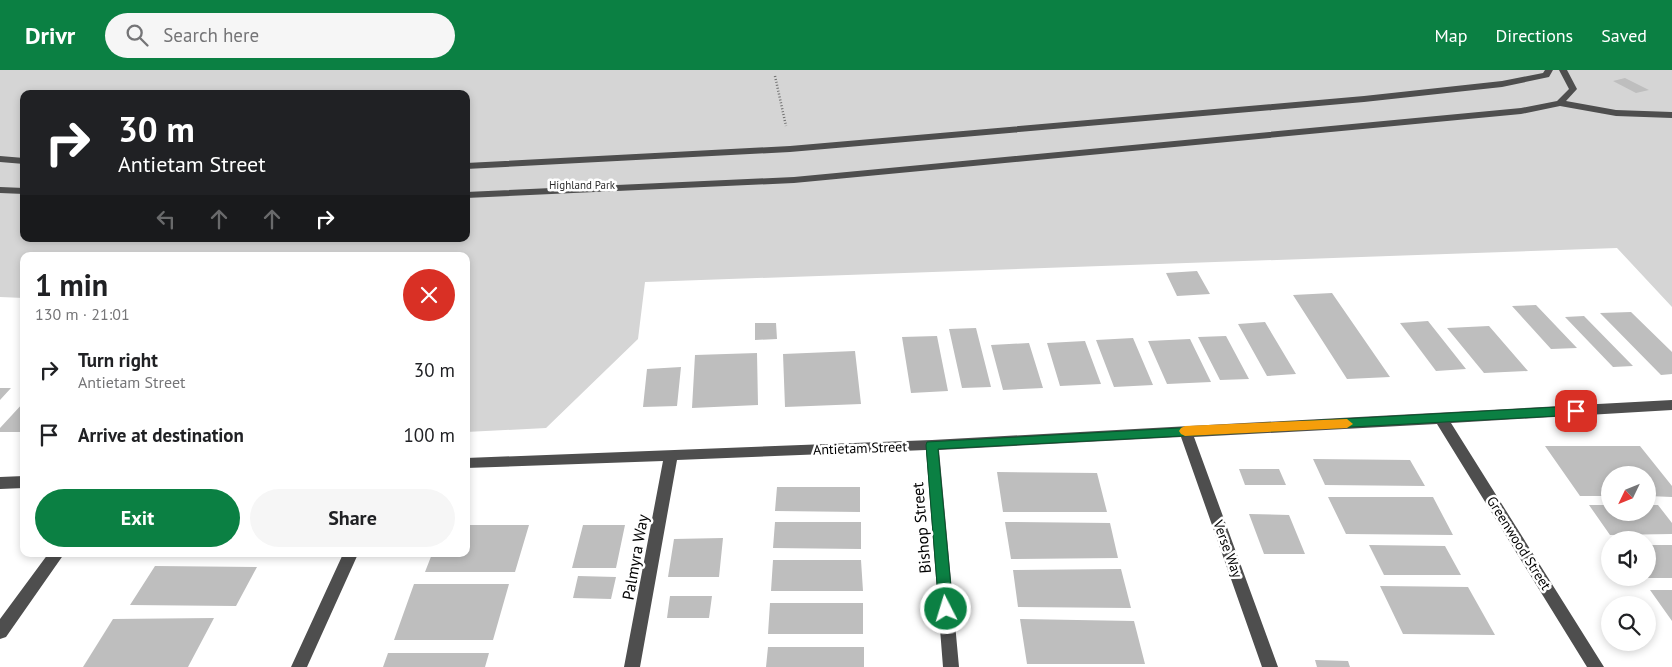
<!DOCTYPE html>
<html lang="en">
<head>
<meta charset="utf-8">
<style>
  body { margin:0; font-family:"PT Sans",sans-serif; background:#f6f6f6; color:#202124; height:100vh; display:flex; flex-direction:column; font-size:19px; white-space:nowrap }
  * { box-sizing:border-box; margin:0 }
  p { font-size:16px; color:#757577 }
  .icon { flex:none; width:28px; height:28px; fill:none; stroke:currentColor; stroke-width:2; stroke-linecap:round; stroke-linejoin:round }
  .map { position:relative; flex:1; overflow:hidden }
  .details { position:absolute; left:20px; top:182px; width:450px; height:305px; display:flex; flex-direction:column; background:#fff; border-radius:10px; box-shadow:0 2px 8px #0003 }
  .details>* { flex:none }
  .hud { position:absolute; left:20px; top:20px; width:450px; height:152px; border-radius:10px; box-shadow:0 2px 8px #0003; background:#202124; color:#fff; overflow:hidden }
  .needle { width:32px; rotate:227deg }
  .buttons { position:absolute; left:1601px; top:396px; display:grid; gap:10px }
  .buttons a { display:grid; place-items:center; width:55px; height:55px; border-radius:50%; background:#fff; box-shadow:0 2px 8px #0003; font-size:25px }
  .pin { position:absolute; display:grid; place-items:center; width:42px; height:42px; color:#fff; margin:-21px; border-radius:10px; box-shadow:0 2px 8px #0006 }
  .me { position:absolute; width:55px; margin:-28px; rotate:355deg; stroke-linejoin:round; filter:drop-shadow(0 0 4px #0008) }
  .turn { display:flex; align-items:center; gap:18px; height:105px; padding:0 15px; font-size:22px }
  .turn .icon { width:65px; height:65px; stroke-width:2.5 }
  .turn b { display:block; font-size:35px; line-height:42px }
  .lanes { display:flex; align-items:center; height:48px; padding:0 15px; background:#0003; justify-content:center; gap:25px; direction:ltr }
  .lanes .off { opacity:.35 }
  .round { display:grid; place-items:center; flex:none; width:52px; height:52px; border-radius:26px; background:#f6f6f6 }
  .summary { display:flex; align-items:center; justify-content:space-between; height:85px; padding:0 15px }
  h1 { font-size:30px; font-weight:700; line-height:38px }
  .cta { display:flex; gap:10px; margin-top:auto; padding:10px 15px }
  .cta a { flex:1; height:58px; border-radius:30px; background:#0b8043; color:#fff; font-size:20px; font-weight:700; line-height:58px; text-align:center }
  .cta a+a { background:#f6f6f6; color:#202124 }
  ul { padding:0; list-style:none }
  li { display:flex; align-items:center; gap:15px; height:65px; padding:0 15px }
  li div { flex:1 }
  li b { display:block; font-size:19px }
  li em { font-style:normal }
  header { display:flex; align-items:center; gap:30px; box-sizing:border-box; height:70px; padding:0 25px; background:#0b8043; color:#fff }
  header strong { font-size:24px }
  nav { display:flex; gap:28px; margin-inline-start:auto; font-size:18px }
  .search { width:350px; height:45px; background:#f6f6f6; display:flex; align-items:center; gap:12px; box-sizing:border-box; padding:0 18px; border-radius:28px; color:#757577; font-size:19px }
  .map>svg:first-child { display:block }
  .green { fill:#d5d5d5; fill-rule:evenodd }
  .building { fill:#bebebe }
  .lines { fill:none; stroke-linecap:round; stroke-linejoin:round }
  .path { stroke:#707070; stroke-width:2.5; stroke-dasharray:1 2; stroke-linecap:butt }
  .minor { fill:#4e4e4e; fill-rule:evenodd }
  .route { fill:#0b8043; stroke:#07532c }
  .slow { fill:#f59e0b }
  .labels { text-anchor:middle; dominant-baseline:central; stroke-width:5; stroke-linejoin:round; paint-order:stroke }
  .far-park-label { font-size:11px; fill:#2c2c2c; stroke:#fff }
  .street-label { font-size:14px; fill:#000; stroke:#fff }
  .near-street-label { font-size:16px; fill:#000; stroke:#fff }
</style>
</head>
<body>
<header>
<strong>Drivr</strong>
<div class="search"><svg class="icon" aria-label="search" viewBox="0 0 24 24"><circle cx="10" cy="10" r="6"/><path d="M15 15l6 6"/></svg>Search here</div>
<nav><a>Map</a><a>Directions</a><a>Saved</a></nav>
</header>
<div class="map">
<svg width="1672" height="597" viewBox="0 0 1672 597">
  <rect width="100%" height="100%" fill="#fff"/>
  <path class="green" d="M0 0H1672V237L1617 178 645 212 638 269 546 358 466 362V186H24V228L0 227ZM24 24H466V169H24Z"/>
  <path class="building" d="M1625 8 1649 20 1636 23 1613 11Z
    M1197 201 1210 224 1177 226 1166 203Z
    M1332 223 1390 307 1347 309 1293 225Z
    M1536 235 1577 278 1551 279 1512 236Z
    M1631 242 1672 282V304L1661 305 1600 243Z
    M1584 246 1633 296 1613 297 1565 247Z
    M1428 251 1466 299 1436 301 1400 253Z
    M1265 252 1296 304 1267 306 1238 254Z
    M755 253H776L777 269 755 270Z
    M1489 256 1528 301 1484 303 1447 258Z
    M976 258 991 317 962 318 949 259Z
    M937 266 948 321 911 323 902 267Z
    M1226 266 1249 309 1220 310 1198 267Z
    M1133 268 1153 315 1114 317 1096 270Z
    M1190 269 1211 312 1167 314 1148 271Z
    M1085 271 1101 314 1060 316 1047 273Z
    M1029 273 1043 318 1003 320 991 275Z
    M855 281 861 334 785 337 783 284Z
    M757 283 758 335 692 338 695 285Z
    M681 297 677 336 643 337 647 299Z
    M0 318H11L0 330Z
    M24 332V362H0V358Z
    M1545 376H1640L1672 416V427L1648 426V405H1610V426H1580Z
    M1313 389 1410 390 1425 416 1325 415Z
    M1239 399H1279L1286 415H1245Z
    M997 402 1097 403 1107 442H1003Z
    M777 417H860V442L775 441Z
    M1328 427H1433L1453 465 1346 464Z
    M1589 435H1610V442H1648V435H1658L1672 453V464L1610 465Z
    M1249 444 1289 445 1305 484H1264Z
    M775 452H861V479L773 478Z
    M1005 452 1110 453 1118 488 1011 489Z
    M466 455H529L515 502H425L432 484H466Z
    M583 455H625L616 498H572Z
    M723 468 719 507H668L674 469Z
    M1369 475 1445 476 1461 505H1384Z
    M1648 475H1672V508H1648Z
    M773 490H861L863 521H771Z
    M155 496 257 497 236 536 130 535Z
    M1121 499 1131 538 1018 537 1013 500Z
    M578 506 616 507 611 529 573 528Z
    M414 514H509L493 570H394Z
    M1380 516 1468 517 1495 565 1403 564Z
    M1650 520H1672V551Z
    M670 526H712L709 548H667Z
    M770 533H863V564H768Z
    M214 548 188 597H83L113 549Z
    M1020 549 1134 551 1145 594H1027Z
    M768 577H864V597H766Z
    M388 583H489L485 597H383Z
    M1315 590 1348 591 1350 597H1317Z"/>
  <g class="lines">
    <path class="path" d="M775 6 786 56"/>
    <path class="minor" d="M1545 0H1553L1549 7 1502 17 1364 32 790 82 466 99V93L790 76 1364 26 1502 11 1543 3Z
      M1559 0H1567L1577 19 1566 31 1616 40 1672 42V48L1616 46 1560 36 1521 44 794 113 466 128V122L794 107 1521 38 1557 31 1569 19Z
      M0 86 24 88V94L0 92Z
      M0 117 24 118V124L0 123Z
      M1672 330V340L1451 353 1604 597H1587L1437 354 1194 367 1278 597H1262L1181 367 939 380 959 597H943L926 380 677 390 640 597H624L663 391 466 398V388L932 370Z
      M24 406V418L0 419V407Z
      M48 484H64L6 567 0 569V549Z
      M343 484H358L307 597H291Z"/>
  </g>
  <path class="route" d="M1576 336 1582 341 1576 345 938 379 953 539 951 544 946 546 941 544 939 539 926 375 927 372Z"/>
  <path class="slow" d="M1347 349 1353 354 1347 358 1185 366 1181 364 1179 361 1181 358 1185 356Z"/>
  <g class="labels">
    <g class="far-park-label">
      <text x="582" y="115">Highland Park</text>
    </g>
    <g class="street-label">
      <text transform="translate(860 378) rotate(-2)">Antietam Street</text>
      <text transform="translate(1519 473) rotate(58)">Greenwood Street</text>
      <text transform="translate(1228 479) rotate(70)">Verse Way</text>
    </g>
    <g class="near-street-label">
      <text transform="translate(921 458) rotate(-95)">Bishop Street</text>
      <text transform="translate(635 487) rotate(-80)">Palmyra Way</text>
    </g>
  </g>
</svg>
<div class="buttons">
<a><svg class="needle" viewBox="-14 -14 28 28"><path d="M0-13l5 13h-10z" fill="#e53935"/><path d="M0 13l5-13h-10z" fill="#757577"/></svg></a>
<a><svg class="icon" aria-label="sound" viewBox="0 0 24 24"><path d="M4 9h4l5-4v14l-5-4H4zM17 9q2 3 0 6"/></svg></a>
<a><svg class="icon" aria-label="search" viewBox="0 0 24 24"><circle cx="10" cy="10" r="6"/><path d="M15 15l6 6"/></svg></a>
</div>
<div class="pin" style="left:1576px;top:341px;background:#d93025"><svg class="icon" aria-label="arrive" viewBox="0 0 24 24"><path d="M6 21V4h12l-3 4 3 4H6"/></svg></div>
<svg class="me" style="left:946px;top:539px" viewBox="-20 -20 40 40"><circle r="17" fill="#0b8043" stroke="#fff" stroke-width="3"/><path d="M0-11L8 9 0 5-8 9z" fill="#fff"/></svg>
<div class="hud">
<div class="turn"><svg class="icon" aria-label="right" viewBox="0 0 24 24"><path d="M7 20v-9h11M14 6l5 5-5 5"/></svg><div><b>30 m</b>Antietam Street</div></div>
<div class="lanes"><svg class="icon off" aria-label="left" viewBox="0 0 24 24"><path d="M17 20v-9H6M10 6l-5 5 5 5"/></svg><svg class="icon off" aria-label="ahead" viewBox="0 0 24 24"><path d="M12 20V5M6 11l6-6 6 6"/></svg><svg class="icon off" aria-label="ahead" viewBox="0 0 24 24"><path d="M12 20V5M6 11l6-6 6 6"/></svg><svg class="icon" aria-label="right" viewBox="0 0 24 24"><path d="M7 20v-9h11M14 6l5 5-5 5"/></svg></div>
</div>
<section class="details">
<div class="summary"><div><h1>1 min</h1><p>130 m · 21:01</p></div><a class="round" style="background:#d93025;color:#fff"><svg class="icon" aria-label="close" viewBox="0 0 24 24"><path d="M6 6l12 12M18 6L6 18"/></svg></a></div>
<ul>
<li><svg class="icon" aria-label="right" viewBox="0 0 24 24"><path d="M7 20v-9h11M14 6l5 5-5 5"/></svg><div><b>Turn right</b><p>Antietam Street</p></div><em>30 m</em></li>
<li><svg class="icon" aria-label="arrive" viewBox="0 0 24 24"><path d="M6 21V4h12l-3 4 3 4H6"/></svg><div><b>Arrive at destination</b></div><em>100 m</em></li>
</ul>
<div class="cta"><a>Exit</a><a>Share</a></div>
</section>
</div>
</body>
</html>
